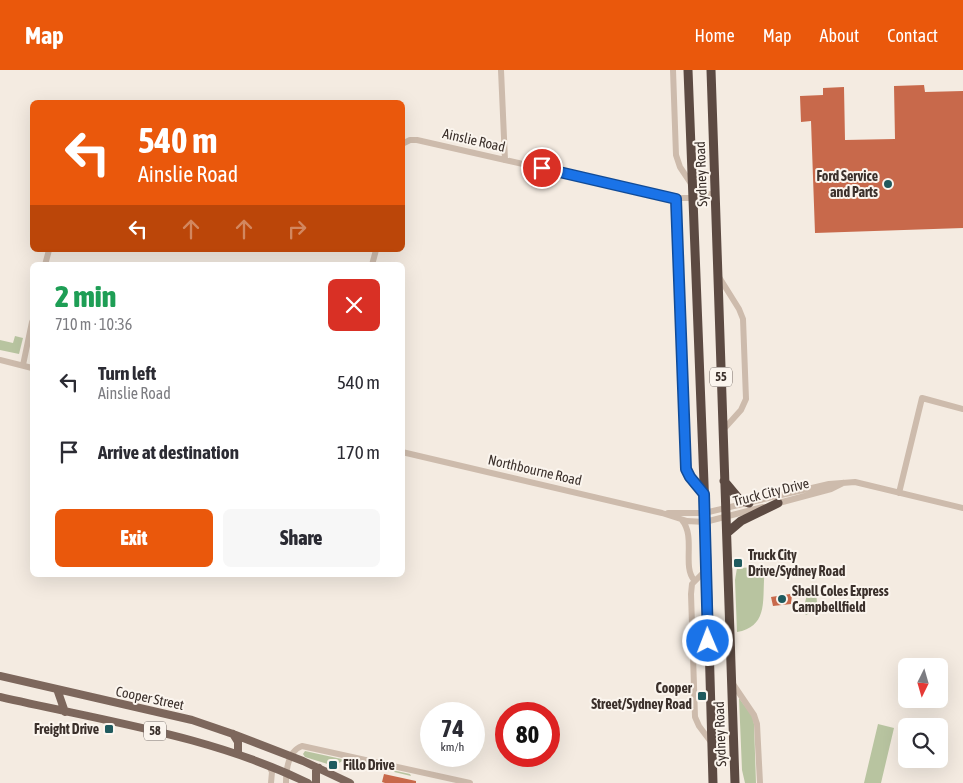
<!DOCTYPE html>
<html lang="en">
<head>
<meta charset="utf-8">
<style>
  body { margin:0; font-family:"Asap Condensed",sans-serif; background:#f7f7f7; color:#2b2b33; height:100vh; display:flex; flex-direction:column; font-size:19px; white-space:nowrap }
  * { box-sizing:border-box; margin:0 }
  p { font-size:16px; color:#7c7c81 }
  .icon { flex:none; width:28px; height:28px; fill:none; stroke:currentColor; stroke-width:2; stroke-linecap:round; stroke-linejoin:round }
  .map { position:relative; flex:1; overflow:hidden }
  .drawer { position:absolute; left:30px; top:192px; width:375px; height:315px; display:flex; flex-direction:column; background:#fff; border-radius:8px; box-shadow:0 5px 20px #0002 }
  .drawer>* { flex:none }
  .top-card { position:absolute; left:30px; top:30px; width:375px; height:152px; border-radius:8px; box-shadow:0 5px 20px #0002; background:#ea580c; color:#fff; overflow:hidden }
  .needle { width:32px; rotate:185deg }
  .controls { position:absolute; left:898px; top:588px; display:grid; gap:10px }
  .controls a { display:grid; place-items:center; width:50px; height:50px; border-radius:8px; background:#fff; box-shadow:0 5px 20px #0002; font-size:25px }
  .speed { position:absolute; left:420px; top:632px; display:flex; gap:10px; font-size:25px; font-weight:700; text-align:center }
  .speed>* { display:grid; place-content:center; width:65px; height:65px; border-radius:50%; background:#fff; box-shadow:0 5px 20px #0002; line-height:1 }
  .speed small { font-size:12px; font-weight:400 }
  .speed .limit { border:8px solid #d22; background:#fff; color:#111 }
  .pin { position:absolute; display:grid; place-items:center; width:42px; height:42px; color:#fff; margin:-21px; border:2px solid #fff; border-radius:50%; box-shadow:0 1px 5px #0007 }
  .me { position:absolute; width:55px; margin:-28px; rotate:359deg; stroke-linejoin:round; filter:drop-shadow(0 0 4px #0008) }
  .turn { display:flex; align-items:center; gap:18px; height:105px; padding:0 25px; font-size:22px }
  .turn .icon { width:65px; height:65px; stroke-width:2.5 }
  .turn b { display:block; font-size:35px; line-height:42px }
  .lanes { display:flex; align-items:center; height:48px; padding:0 25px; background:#0003; justify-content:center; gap:25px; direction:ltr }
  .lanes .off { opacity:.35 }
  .round { display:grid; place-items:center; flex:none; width:52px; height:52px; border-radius:8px; background:#f7f7f7 }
  .overview { display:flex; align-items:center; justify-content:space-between; height:85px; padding:0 25px }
  h1 { font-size:30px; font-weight:800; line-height:38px; color:#1e9e55 }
  .cta { display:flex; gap:10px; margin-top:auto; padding:10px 25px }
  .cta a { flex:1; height:58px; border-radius:8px; background:#ea580c; color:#fff; font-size:20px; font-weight:800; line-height:58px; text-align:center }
  .cta a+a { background:#f7f7f7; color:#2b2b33 }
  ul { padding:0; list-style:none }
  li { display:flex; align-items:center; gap:15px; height:70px; padding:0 25px }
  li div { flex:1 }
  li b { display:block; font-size:19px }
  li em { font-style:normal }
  header { display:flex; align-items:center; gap:30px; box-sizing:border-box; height:70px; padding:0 25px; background:#ea580c; color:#fff }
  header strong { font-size:24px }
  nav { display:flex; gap:28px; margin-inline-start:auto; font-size:18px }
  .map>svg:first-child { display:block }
  .green { fill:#b8c4a0 }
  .building { fill:#c8694b }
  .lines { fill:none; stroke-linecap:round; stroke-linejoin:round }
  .minor { stroke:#cdbbac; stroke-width:6 }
  .major { stroke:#7d675c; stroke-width:8 }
  .highway { stroke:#5c4a42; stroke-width:9 }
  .route-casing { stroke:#114b97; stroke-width:12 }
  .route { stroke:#1a73e8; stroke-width:9 }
  .poi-dot { fill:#1f5a5e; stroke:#fbf5ee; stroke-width:2 }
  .labels { text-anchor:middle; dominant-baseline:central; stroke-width:4; stroke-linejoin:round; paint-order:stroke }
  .shield { fill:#fbf5ee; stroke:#756b66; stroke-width:1 }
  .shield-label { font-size:12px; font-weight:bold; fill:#3b302b }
  .street-label { font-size:14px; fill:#3b302b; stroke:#fbf5ee }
  .poi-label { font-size:14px; font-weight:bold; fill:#3b302b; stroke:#fbf5ee; text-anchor:end }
</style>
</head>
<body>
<header>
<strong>Map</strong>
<nav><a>Home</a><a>Map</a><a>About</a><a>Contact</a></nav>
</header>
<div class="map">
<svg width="963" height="713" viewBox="0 0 963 713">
  <rect width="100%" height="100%" fill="#f4ebe1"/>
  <path class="green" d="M15 266 23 268 19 284 0 280V270L13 273Z
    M760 494 765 500C761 525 771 556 737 562L735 510 737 498 759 497Z
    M809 516 816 519 817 534 810 543 806 545 803 541Z
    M739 628 753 647 754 654 756 713H745L742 700Z
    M878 654 894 658 881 713H864Z
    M305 681 410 704 411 706 344 690 334 696 305 687 303 684Z"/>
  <path class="building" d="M924 15 925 22 963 21V158L815 163 811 51 801 52 800 26 823 25V18L844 17 845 70 895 69 894 16Z
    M790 524 792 525 791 534 773 536 771 527Z
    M384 704 416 711V713H385L382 712Z"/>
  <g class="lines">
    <path class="minor" d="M501 0 505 90
      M673 0 676 85 680 97 692 115
      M402 74 410 70H417L673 128H693L716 123
      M677 129 686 399 690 407 703 423
      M45 195 49 180
      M372 195 376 180
      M719 207 739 239 743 249 746 329 741 340 723 360
      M0 290 32 298
      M23 295 32 252
      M402 382 662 443 687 451 705 452 763 437
      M899 423 922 328 963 339
      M775 434 831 419 843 413
      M668 443H704L829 414 855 412 963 438
      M682 450C696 467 682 496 694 510
      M707 499 692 514 691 524 695 647 699 656 711 672
      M733 614 754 645 757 654 760 713
      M269 696 272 702 271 713
      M286 713C286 700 288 681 302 676L470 713"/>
    <path class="major" d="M0 606 192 650 233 664 303 691 350 713
      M57 619 65 642
      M0 627C104 651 212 666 308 713
      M233 664 238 672V683
      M316 713V700L319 698"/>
    <path class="highway" d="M688 0 706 465 713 713
      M711 0 735 713
      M724 411 739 429 749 433
      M728 462 741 451 778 433"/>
  </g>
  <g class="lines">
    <g class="route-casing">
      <path id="route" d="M542 98 676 129 686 399 690 407 704 424 708 571"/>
    </g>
    <use href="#route" class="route"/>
  </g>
  <g class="poi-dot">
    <circle cx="888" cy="114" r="5"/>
    <rect x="733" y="488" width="10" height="10" rx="2.5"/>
    <circle cx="782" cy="529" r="5"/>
    <rect x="697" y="621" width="10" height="10" rx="2.5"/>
    <rect x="104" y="654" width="10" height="10" rx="2.5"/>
    <rect x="328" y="690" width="10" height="10" rx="2.5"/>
  </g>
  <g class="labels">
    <g class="shield">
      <rect x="710" y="297.5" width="22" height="19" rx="4"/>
      <rect x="144" y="651.5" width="22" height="19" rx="4"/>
    </g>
    <g class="shield-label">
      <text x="721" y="307">55</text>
      <text x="155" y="661">58</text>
    </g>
    <g class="street-label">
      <text transform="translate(474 70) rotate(13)">Ainslie Road</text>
      <text transform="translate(701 104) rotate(-92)">Sydney Road</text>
      <text transform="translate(535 400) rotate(13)">Northbourne Road</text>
      <text transform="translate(771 422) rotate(-14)">Truck City Drive</text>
      <text transform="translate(150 628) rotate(12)">Cooper Street</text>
      <text transform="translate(720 664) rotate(-92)">Sydney Road</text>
    </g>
    <g class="poi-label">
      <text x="878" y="106">Ford Service<tspan x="878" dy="16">and Parts</tspan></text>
      <text x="748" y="485" text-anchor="start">Truck City<tspan x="748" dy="16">Drive/Sydney Road</tspan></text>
      <text x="792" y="521" text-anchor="start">Shell Coles Express<tspan x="792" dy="16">Campbellfield</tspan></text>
      <text x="692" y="618">Cooper<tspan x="692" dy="16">Street/Sydney Road</tspan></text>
      <text x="99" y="659">Freight Drive</text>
      <text x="343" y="695" text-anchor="start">Fillo Drive</text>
    </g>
  </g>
</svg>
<div class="controls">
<a><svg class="needle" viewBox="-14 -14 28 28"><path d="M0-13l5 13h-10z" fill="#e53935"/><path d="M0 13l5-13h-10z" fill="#7c7c81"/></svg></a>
<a><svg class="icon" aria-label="search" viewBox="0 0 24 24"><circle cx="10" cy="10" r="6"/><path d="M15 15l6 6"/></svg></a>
</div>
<div class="speed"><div>74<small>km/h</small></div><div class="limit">80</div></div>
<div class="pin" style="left:542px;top:98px;background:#d93025"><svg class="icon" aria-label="arrive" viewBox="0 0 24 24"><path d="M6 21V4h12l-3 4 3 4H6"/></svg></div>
<svg class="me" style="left:708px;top:571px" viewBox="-20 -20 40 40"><circle r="17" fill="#1a73e8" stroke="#fff" stroke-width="3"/><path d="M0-11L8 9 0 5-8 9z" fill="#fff"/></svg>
<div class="top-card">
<div class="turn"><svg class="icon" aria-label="left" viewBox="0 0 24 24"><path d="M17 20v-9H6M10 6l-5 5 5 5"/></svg><div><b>540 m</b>Ainslie Road</div></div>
<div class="lanes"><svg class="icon" aria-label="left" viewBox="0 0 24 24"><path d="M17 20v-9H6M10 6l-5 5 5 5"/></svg><svg class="icon off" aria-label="ahead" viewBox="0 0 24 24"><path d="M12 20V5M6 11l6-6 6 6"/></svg><svg class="icon off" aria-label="ahead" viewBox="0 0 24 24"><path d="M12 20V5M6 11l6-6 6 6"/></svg><svg class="icon off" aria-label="right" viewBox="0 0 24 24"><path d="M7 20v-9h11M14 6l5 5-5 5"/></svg></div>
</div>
<section class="drawer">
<div class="overview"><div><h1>2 min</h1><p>710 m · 10:36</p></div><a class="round" style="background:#d93025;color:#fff"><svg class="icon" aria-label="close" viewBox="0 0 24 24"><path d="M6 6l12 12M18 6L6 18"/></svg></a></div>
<ul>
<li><svg class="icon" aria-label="left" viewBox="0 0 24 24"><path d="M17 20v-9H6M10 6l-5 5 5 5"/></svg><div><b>Turn left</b><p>Ainslie Road</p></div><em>540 m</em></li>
<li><svg class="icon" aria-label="arrive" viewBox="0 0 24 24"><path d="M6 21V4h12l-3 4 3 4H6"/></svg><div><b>Arrive at destination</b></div><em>170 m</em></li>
</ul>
<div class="cta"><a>Exit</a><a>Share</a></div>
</section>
</div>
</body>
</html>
